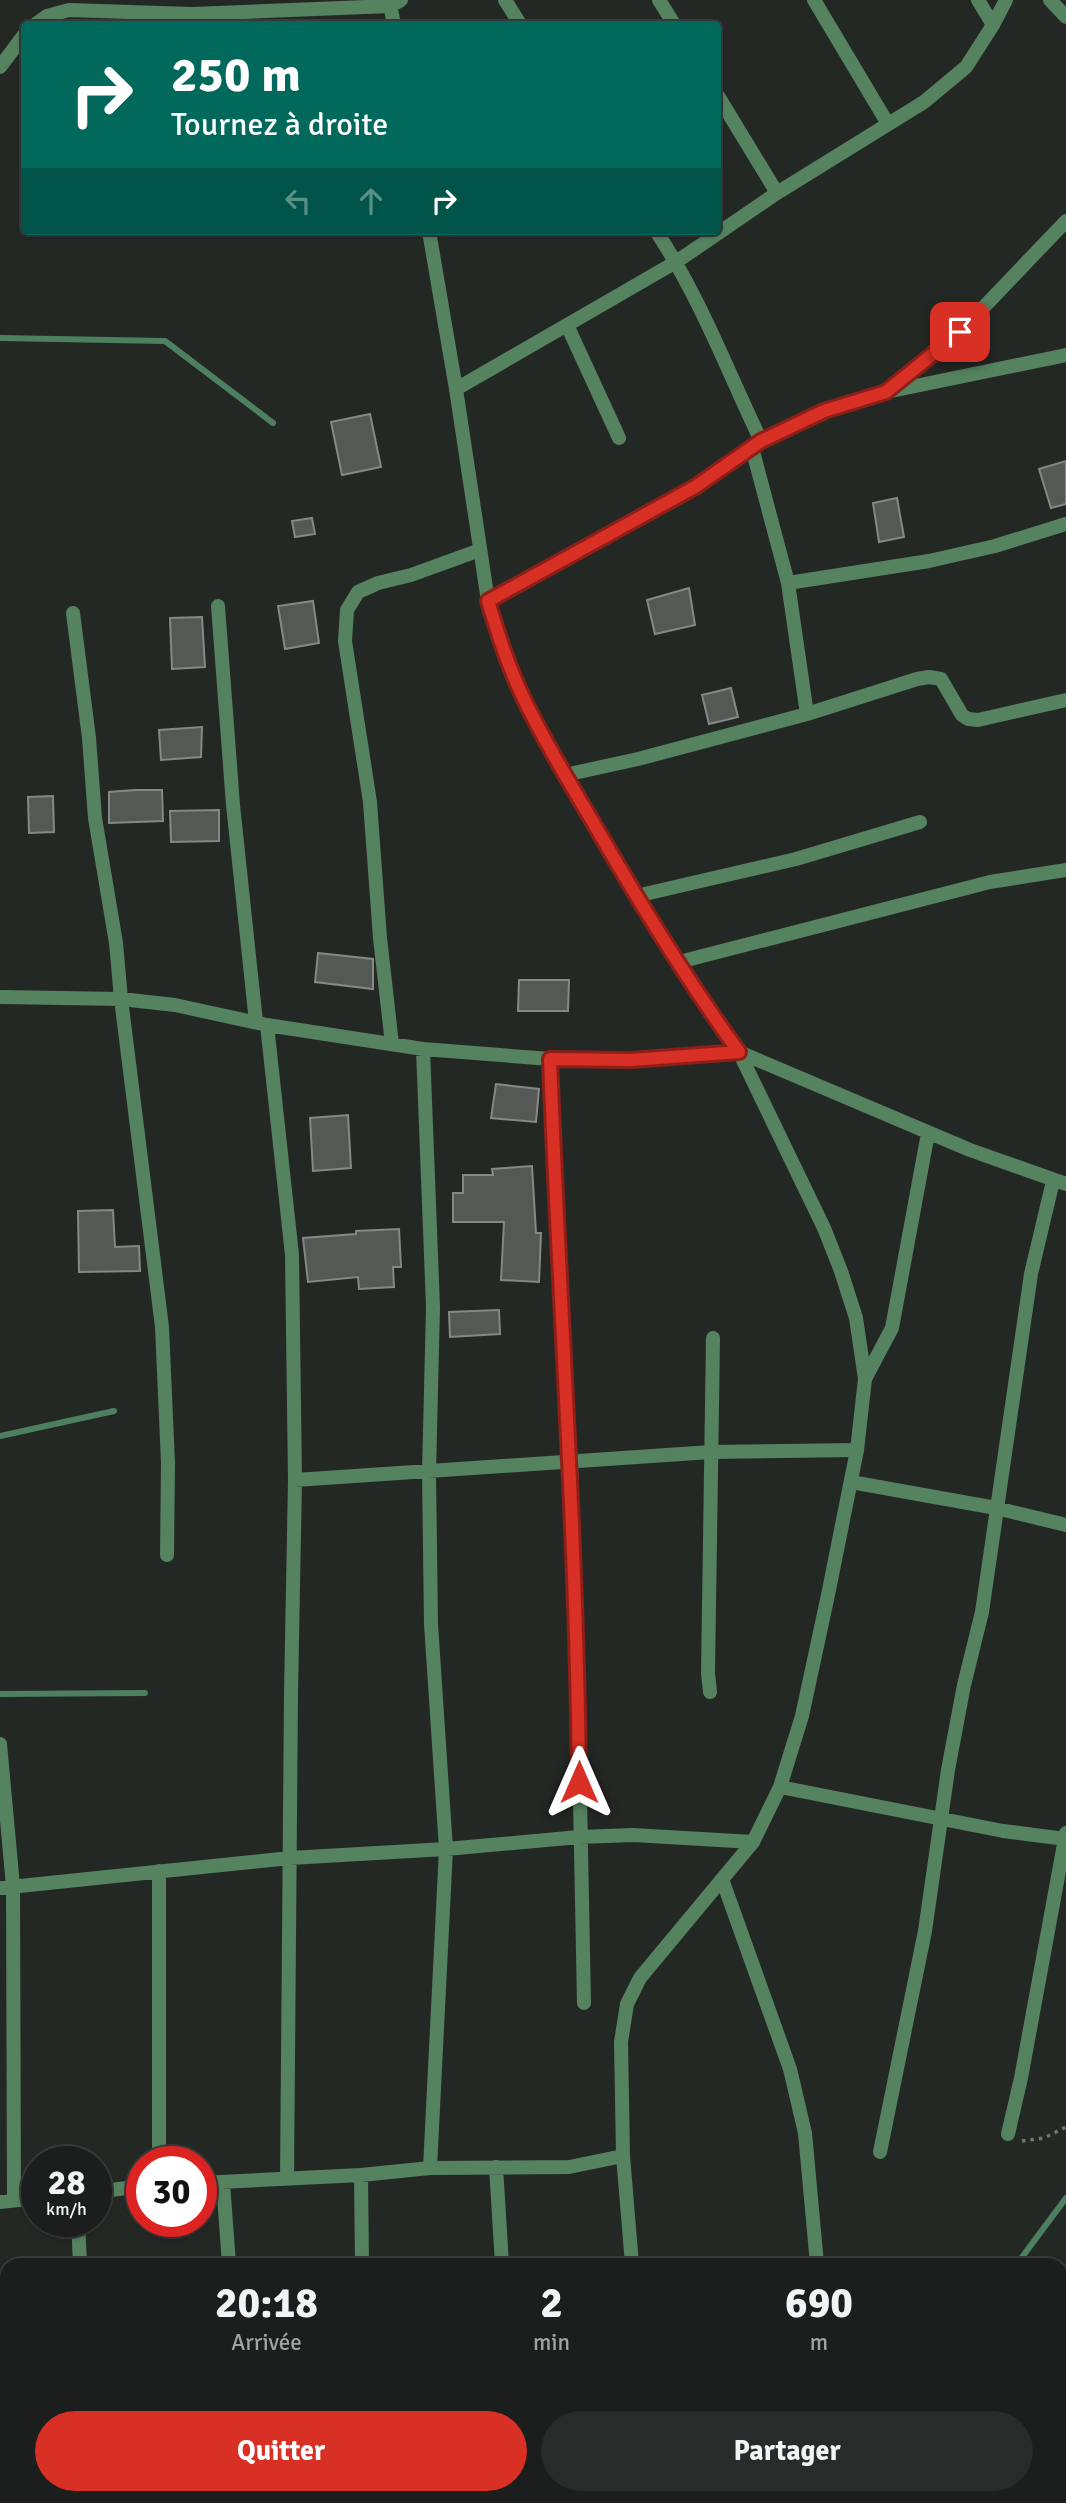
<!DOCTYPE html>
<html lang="fr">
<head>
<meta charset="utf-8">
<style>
  body { margin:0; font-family:Signika,sans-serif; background:#282b29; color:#f1f3f6; height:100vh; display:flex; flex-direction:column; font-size:26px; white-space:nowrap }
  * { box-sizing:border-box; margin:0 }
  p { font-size:23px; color:#a0a2a3 }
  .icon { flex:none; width:38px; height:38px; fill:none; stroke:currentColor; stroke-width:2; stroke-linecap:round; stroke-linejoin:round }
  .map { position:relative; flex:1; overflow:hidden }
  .sheet { position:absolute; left:0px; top:2258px; width:1068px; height:247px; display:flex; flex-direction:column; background:#1b1e1c; border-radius:21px 21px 0 0; box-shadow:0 2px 5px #0004,0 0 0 2px #393c3b }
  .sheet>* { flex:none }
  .hud { position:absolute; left:21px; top:21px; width:700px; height:214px; border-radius:7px; box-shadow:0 2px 5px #0004,0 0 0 2px #393c3b; background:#00695c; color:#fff; overflow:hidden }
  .speed { position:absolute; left:21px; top:2146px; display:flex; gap:14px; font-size:35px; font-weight:700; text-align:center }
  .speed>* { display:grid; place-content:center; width:91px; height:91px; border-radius:50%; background:#1b1e1c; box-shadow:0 2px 5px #0004,0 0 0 2px #393c3b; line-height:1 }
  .speed small { font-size:18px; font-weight:400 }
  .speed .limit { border:10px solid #d22; background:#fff; color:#111 }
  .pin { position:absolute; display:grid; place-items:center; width:60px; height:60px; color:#fff; margin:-30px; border-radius:14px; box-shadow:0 4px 10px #0006 }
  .me { position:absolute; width:77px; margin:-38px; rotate:0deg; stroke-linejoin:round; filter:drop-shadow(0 0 5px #0008) }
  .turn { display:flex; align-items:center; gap:24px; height:147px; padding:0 35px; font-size:32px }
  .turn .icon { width:91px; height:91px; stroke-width:2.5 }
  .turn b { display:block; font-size:49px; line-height:60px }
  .lanes { display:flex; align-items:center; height:66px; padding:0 35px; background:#0003; justify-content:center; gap:35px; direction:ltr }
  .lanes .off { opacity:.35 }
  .eta { display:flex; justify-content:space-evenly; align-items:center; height:119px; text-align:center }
  .eta b { font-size:42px; font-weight:800; line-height:49px }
  .primary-button { display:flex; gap:14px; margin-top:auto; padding:14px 35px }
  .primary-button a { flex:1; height:80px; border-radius:42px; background:#d93025; color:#fff; font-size:28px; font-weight:800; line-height:80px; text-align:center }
  .primary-button a+a { background:#282b29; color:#f1f3f6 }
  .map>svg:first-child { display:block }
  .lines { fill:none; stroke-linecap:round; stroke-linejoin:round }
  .stream { stroke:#4d8060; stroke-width:6 }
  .building { fill:#555955; stroke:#858986; stroke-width:2 }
  .path { stroke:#717472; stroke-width:3.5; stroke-dasharray:3.5 5; stroke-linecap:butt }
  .minor { stroke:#55825f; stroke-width:14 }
  .tertiary { stroke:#55825f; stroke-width:14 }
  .route-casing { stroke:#8d1f18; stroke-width:18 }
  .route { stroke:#d93025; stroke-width:12 }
</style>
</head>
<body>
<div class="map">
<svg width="1066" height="2503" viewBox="0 0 1066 2503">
  <rect width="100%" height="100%" fill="#242825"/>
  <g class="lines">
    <path class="stream" d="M0 338 165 341 273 423
      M0 1436 114 1411
      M0 1694 145 1693
      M1017 2264 1066 2198
      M838 2503 842 2497"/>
  </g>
  <path class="building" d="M370 414 381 467 342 475 331 422Z
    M1066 461V504L1051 508 1039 469Z
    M897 498 904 537 879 542 873 503Z
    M312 518 315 534 295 537 292 521Z
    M689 588 695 625 655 634 647 600Z
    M313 601 319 643 285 649 278 606Z
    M202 617 205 667 172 669 170 618Z
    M731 688 738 717 709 724 702 695Z
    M202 727 201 757 161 760 159 730Z
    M135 790H162L163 821 109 823V792Z
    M53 796 54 832 29 833 28 797Z
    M219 810V841L171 842 170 811Z
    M318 953 373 959V989L315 982Z
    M519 980H569L568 1011H518Z
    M496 1084 539 1089 536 1122 491 1118Z
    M348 1115 351 1168 313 1171 310 1118Z
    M532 1166 536 1233H541L539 1282 501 1280 504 1222H453V1193H463V1175H493L492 1169Z
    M113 1210 115 1247 139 1246 140 1271 79 1272 78 1211Z
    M399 1229 401 1267H393L394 1287 359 1289 358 1277 308 1282 303 1238 356 1234V1231Z
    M499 1310 500 1334 450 1337 449 1312Z"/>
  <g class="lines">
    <path class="path" d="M1022 2141 1044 2138 1066 2127
      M1060 2448 1066 2447"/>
    <path class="minor" d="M505 0 520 24
      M659 0 674 24
      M814 0 888 124
      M978 0 993 25
      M1050 0 1066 17
      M36 24 47 16 69 10 192 14 390 6 401 0
      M0 67 24 35
      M718 96 777 193
      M656 231C700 297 727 370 761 441
      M567 325 619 438
      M456 389 676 262 777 193 924 102 966 67 993 25 1006 0
      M891 391 1066 355
      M752 448 788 583 807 714
      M788 583 929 561 995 546 1066 524
      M488 601 695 487 761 441 824 411 886 392 960 332 1066 221
      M218 606 233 805 256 1022
      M73 613 89 738 95 818 116 943 121 999 162 1327 168 1463 167 1555
      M565 775 638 759 807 714 917 679 929 677 941 679 962 715 968 719 978 720 1066 700
      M636 896 796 859 920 822
      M679 962 990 882 1066 870
      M0 997 121 999 175 1005 267 1025 423 1049 550 1059 631 1060 739 1052 970 1150 1066 1184
      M267 1025 292 1255 295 1480 291 1694 287 2179
      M392 1044 380 938 370 802 345 641 347 610 358 592 378 583 411 575 480 550
      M423 1049 433 1307 429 1473 431 1624 446 1849 430 2168
      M550 1059 561 1319 571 1462 577 1645 584 2003
      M865 1379 892 1328 928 1133
      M295 1480 711 1452 857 1450
      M851 1482 996 1508 1066 1525
      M710 1692 708 1673 713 1338
      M0 1744 13 1886 14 2200
      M780 1787 1003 1831 1066 1839
      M159 1871V2161
      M722 1879 790 2069 805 2133 817 2264
      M0 1888 290 1858 446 1849 579 1837 633 1835 753 1842
      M1008 2134 1021 2078 1066 1833
      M880 2152 925 1931 948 1770 964 1685 982 1612 1031 1274 1053 1181
      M496 2167 502 2264
      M361 2175 362 2264
      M201 2183 361 2175 430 2168 569 2167 623 2156
      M223 2183 229 2264
      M96 2192 142 2186
      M0 2202 37 2198
      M78 2221 80 2264
      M892 2497 898 2503"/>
    <path class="tertiary" d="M389 0 394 24
      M429 231 456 389 488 601 506 659 524 699 565 775 636 896 706 1006 739 1052 824 1228 841 1271 856 1318 865 1379 857 1450 828 1595 802 1716 780 1787 753 1842 640 1978 627 2004 621 2042 623 2156 632 2264
      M654 2497V2503"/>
  </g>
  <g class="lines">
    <g class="route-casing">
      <path id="route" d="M579 1782C577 1541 559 1300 550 1059L631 1060 739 1052C689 983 644 910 601 836 575 791 545 744 523 697 508 666 498 634 488 601L695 487 761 441 824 411 886 392 960 332"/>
    </g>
    <use href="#route" class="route"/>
  </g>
</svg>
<div class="speed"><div>28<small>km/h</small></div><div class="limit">30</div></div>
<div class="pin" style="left:960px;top:332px;background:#d93025"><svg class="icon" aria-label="arrive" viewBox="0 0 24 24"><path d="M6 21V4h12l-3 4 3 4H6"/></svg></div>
<svg class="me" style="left:579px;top:1782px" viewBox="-20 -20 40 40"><path d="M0-17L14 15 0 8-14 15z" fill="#d93025" stroke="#fff" stroke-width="4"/></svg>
<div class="hud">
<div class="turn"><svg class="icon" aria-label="right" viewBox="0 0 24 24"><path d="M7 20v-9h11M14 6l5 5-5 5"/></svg><div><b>250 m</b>Tournez à droite</div></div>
<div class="lanes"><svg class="icon off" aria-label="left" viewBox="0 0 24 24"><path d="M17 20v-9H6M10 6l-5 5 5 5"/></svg><svg class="icon off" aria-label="ahead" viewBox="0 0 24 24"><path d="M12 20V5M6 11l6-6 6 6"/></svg><svg class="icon" aria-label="right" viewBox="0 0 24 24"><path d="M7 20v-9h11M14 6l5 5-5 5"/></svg></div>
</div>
<section class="sheet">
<div class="eta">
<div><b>20:18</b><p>Arrivée</p></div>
<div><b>2</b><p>min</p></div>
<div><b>690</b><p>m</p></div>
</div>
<div class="primary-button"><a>Quitter</a><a>Partager</a></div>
</section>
</div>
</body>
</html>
